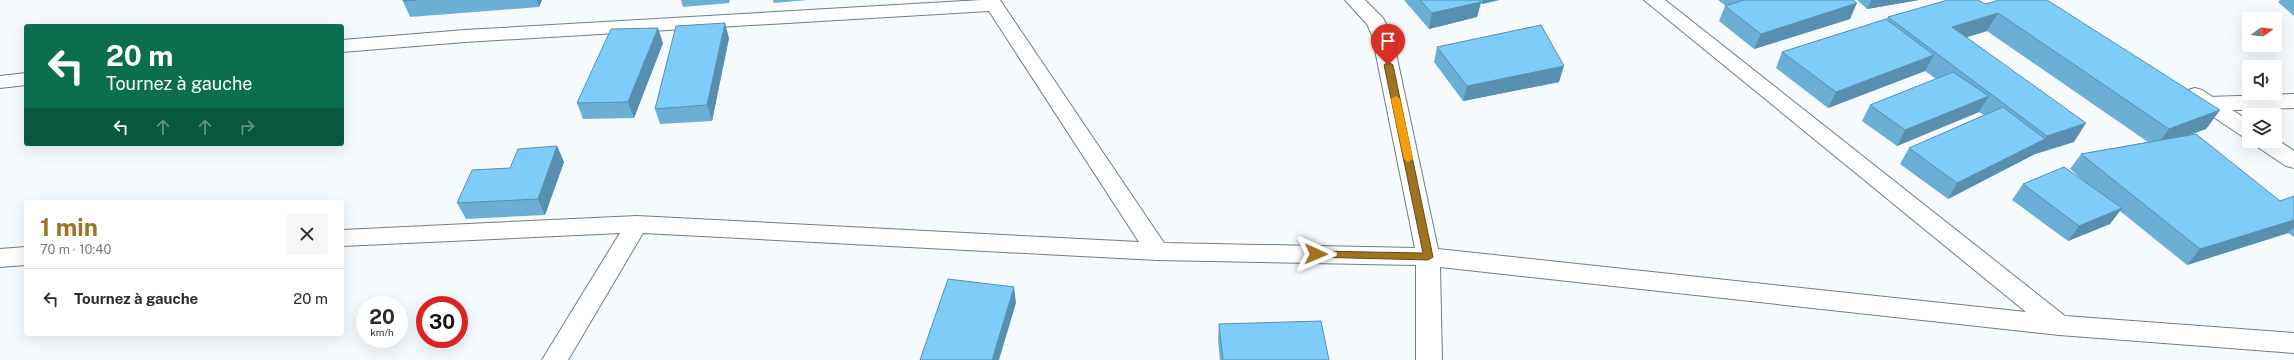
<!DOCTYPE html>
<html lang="fr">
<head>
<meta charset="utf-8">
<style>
  body { margin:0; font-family:"Public Sans",sans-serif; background:#f7f7f7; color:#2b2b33; height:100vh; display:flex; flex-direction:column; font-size:15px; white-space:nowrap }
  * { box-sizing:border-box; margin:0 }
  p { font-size:13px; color:#7c7c81 }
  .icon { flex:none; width:22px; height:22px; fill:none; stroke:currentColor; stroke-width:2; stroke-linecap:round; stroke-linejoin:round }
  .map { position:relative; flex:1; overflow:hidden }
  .drawer { position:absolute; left:24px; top:200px; width:320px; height:136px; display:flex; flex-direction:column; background:#fff; border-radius:4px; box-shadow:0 4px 16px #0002 }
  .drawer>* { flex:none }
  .hud { position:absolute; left:24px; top:24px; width:320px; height:122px; border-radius:4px; box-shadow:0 4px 16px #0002; background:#0b6e4f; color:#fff; overflow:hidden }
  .needle { width:26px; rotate:76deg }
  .buttons { position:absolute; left:2242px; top:12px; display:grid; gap:8px }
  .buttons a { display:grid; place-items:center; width:40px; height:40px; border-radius:4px; background:#fff; box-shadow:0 4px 16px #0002; font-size:20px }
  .speed { position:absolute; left:356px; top:296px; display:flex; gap:8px; font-size:20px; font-weight:700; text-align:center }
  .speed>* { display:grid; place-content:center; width:52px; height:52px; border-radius:50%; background:#fff; box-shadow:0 4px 16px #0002; line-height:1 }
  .speed small { font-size:10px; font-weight:400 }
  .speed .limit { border:6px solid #d22; background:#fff; color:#111 }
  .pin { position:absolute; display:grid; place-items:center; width:34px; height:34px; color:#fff; margin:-41px -17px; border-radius:50% 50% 50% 0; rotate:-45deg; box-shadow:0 0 4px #0007 }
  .pin .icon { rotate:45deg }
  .me { position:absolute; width:44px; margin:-22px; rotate:91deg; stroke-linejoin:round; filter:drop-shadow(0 0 3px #0008) }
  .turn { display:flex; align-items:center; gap:14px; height:84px; padding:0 16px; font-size:18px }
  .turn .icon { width:52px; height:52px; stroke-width:2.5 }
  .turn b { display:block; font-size:28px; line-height:34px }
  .lanes { display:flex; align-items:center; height:38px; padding:0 16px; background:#0003; justify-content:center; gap:20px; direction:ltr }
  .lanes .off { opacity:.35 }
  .round { display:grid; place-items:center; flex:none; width:42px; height:42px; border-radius:4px; background:#f7f7f7 }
  .head { display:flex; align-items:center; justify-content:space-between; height:68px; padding:0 16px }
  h1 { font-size:24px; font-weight:700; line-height:30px; color:#9e7322 }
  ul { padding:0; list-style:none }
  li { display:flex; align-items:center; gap:12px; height:60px; padding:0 16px; border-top:1px solid #e1e1e2 }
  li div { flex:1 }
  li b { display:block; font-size:15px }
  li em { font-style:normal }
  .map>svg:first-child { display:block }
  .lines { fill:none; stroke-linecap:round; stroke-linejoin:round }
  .street-casing { stroke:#707d86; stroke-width:2 }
  .secondary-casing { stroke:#707d86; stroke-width:2 }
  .street { fill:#fff; fill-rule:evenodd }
  .secondary { fill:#fff; fill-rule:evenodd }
  .wall { fill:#6cafd6 }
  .shaded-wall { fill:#588fae }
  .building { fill:#7eccf9; stroke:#588fae }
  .route { fill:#9e7322; stroke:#674b16 }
  .slow { fill:#f59e0b }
</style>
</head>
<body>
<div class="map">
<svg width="2294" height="360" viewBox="0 0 2294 360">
  <rect width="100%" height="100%" fill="#f5fbff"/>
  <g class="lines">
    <g class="street-casing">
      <path id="street" d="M982 0H1000L1164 243 1415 248 1372 35 1367 24 1345 0H1365L1383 18 1392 35 1438 249 2026 312 1644 0H1665L2065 316 2294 333V353L2059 335 1440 267 1442 360H1416V265L1157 260 643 233 568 360H542L620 233 342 246V230L637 216 1139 242 989 11 465 42 342 52V40L465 30Z
        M26 73V85L0 88V76Z
        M2294 94V108L2209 111 2202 109 2199 104 2202 99 2209 97Z
        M26 247V265L0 267V249Z"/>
    </g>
    <g class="secondary-casing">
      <path id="secondary" d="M2195 88 2202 90 2249 121V138L2242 136 2188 100 2185 95 2188 90Z
        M2275 138 2294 151V168L2286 166 2256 146 2253 141H2275Z"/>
    </g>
    <use href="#street" class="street"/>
    <use href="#secondary" class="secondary"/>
  </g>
  <path class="wall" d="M403 0H542L539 7 410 17 403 1Z
    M681 0H730L729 3 683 7Z
    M773 0H807L774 3Z
    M1404 0H1499L1482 4 1481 3 1477 17 1429 29Z
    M1718 0H1853L1850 19 1754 49 1719 21 1725 6H1726Z
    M1857 0H1919L1867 9Z
    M2280 0H2294V16L2278 2Z
    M1985 4 2220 110 2206 129 2186 136 2280 201 2294 196V237L2288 233 2187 265 2120 211 2110 224 2068 241 2012 200 2023 184 2086 183 2070 169 2081 154 2148 142 1987 31 1967 37 2074 142 2035 154 1948 199 1900 164 1909 148 1984 115 1979 112 1897 146 1862 121 1870 105 1936 79 1925 71 1828 108 1776 68 1782 52 1886 19 1888 17Z
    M729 38 712 121 660 124 655 109Z
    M663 43 634 118 583 119 577 103Z
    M1437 47 1559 82 1463 101 1434 62Z
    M557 146 564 162 545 215 466 219 457 203 510 168Z
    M1219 324 1329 360H1220L1218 340Z"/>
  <path class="shaded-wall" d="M537 0H542L539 7Z
    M1483 0H1499L1482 4Z
    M1871 0H1919L1867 9Z
    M1481 2 1477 17 1429 29 1432 13Z
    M1857 3 1850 19 1754 49 1761 34Z
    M1998 13 1987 31 1942 45 1952 27Z
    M725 23 729 38 712 121 707 105Z
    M658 28 663 43 634 118 628 102Z
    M1934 55 1925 71 1828 108 1836 92Z
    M1564 66 1559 82 1463 101 1467 86Z
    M1989 96 1979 112 1897 146 1905 130Z
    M2220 110 2206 129 2155 148 2169 129Z
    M2086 123 2074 142 2035 154 2047 136Z
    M2045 139 2035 154 1948 199 1957 183Z
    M557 146 564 162 545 215 538 199Z
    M2122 208 2110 224 2068 241 2079 226Z
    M2294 220V227L2288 233 2187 265 2200 249Z
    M1014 287 1016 303 999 360H992Z"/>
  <path class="building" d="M403 0H417L403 1Z
    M1420 0H1479L1481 2 1432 13Z
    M1744 0H1853L1857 3 1761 34 1725 6Z
    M1948 0H1978L1985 4 1999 0H2047L2220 110 2169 129 1998 13 1952 27 2086 123 2047 136 1888 17Z
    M1886 19 1934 55 1836 92 1782 52Z
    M725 23 707 105 655 109 676 26Z
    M1541 25 1564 66 1467 86 1437 47Z
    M658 28 628 102 577 103 611 29Z
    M1953 72 1989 96 1905 130 1870 105Z
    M2003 107 2045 139 1957 183 1909 148Z
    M2196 134 2280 201 2294 196V220L2200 249 2081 154Z
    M557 146 538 199 457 203 472 170 510 168 518 149Z
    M2064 167 2122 208 2079 226 2023 184Z
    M948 279 1014 287 992 360H920Z
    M1321 321 1329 360H1223L1219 324Z"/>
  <path class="route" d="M1388 62 1393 65 1433 257 1428 260 1313 257 1312 254 1316 251 1423 253 1384 65Z"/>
  <path class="slow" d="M1396 96 1400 99 1413 159 1408 162 1404 159 1391 99Z"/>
</svg>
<div class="buttons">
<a><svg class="needle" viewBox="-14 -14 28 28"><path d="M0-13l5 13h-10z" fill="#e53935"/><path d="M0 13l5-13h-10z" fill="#7c7c81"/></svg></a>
<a><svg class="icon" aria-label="sound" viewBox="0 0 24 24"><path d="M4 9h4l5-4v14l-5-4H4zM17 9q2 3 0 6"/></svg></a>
<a><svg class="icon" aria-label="layers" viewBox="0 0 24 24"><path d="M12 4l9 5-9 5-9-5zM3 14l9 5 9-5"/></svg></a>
</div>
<div class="speed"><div>20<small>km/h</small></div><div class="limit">30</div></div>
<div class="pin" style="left:1388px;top:65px;background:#d93025"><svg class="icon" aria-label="arrive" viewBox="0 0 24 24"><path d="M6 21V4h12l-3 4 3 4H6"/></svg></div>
<svg class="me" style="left:1316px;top:254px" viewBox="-20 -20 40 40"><path d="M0-17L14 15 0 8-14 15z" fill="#9e7322" stroke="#fff" stroke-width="4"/></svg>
<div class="hud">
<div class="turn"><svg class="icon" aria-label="left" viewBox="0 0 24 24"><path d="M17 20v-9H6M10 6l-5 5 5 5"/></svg><div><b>20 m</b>Tournez à gauche</div></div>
<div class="lanes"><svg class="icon" aria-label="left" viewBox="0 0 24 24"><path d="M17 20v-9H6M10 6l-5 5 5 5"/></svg><svg class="icon off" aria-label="ahead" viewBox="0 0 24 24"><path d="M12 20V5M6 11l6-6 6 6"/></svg><svg class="icon off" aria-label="ahead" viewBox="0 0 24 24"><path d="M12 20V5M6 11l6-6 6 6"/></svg><svg class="icon off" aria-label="right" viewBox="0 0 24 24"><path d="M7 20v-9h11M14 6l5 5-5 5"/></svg></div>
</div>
<section class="drawer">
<div class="head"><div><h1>1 min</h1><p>70 m · 10:40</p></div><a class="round"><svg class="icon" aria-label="close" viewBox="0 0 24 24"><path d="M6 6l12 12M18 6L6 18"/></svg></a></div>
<ul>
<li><svg class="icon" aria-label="left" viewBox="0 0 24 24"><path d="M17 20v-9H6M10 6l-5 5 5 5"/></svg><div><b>Tournez à gauche</b></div><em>20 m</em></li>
</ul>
</section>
</div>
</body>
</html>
